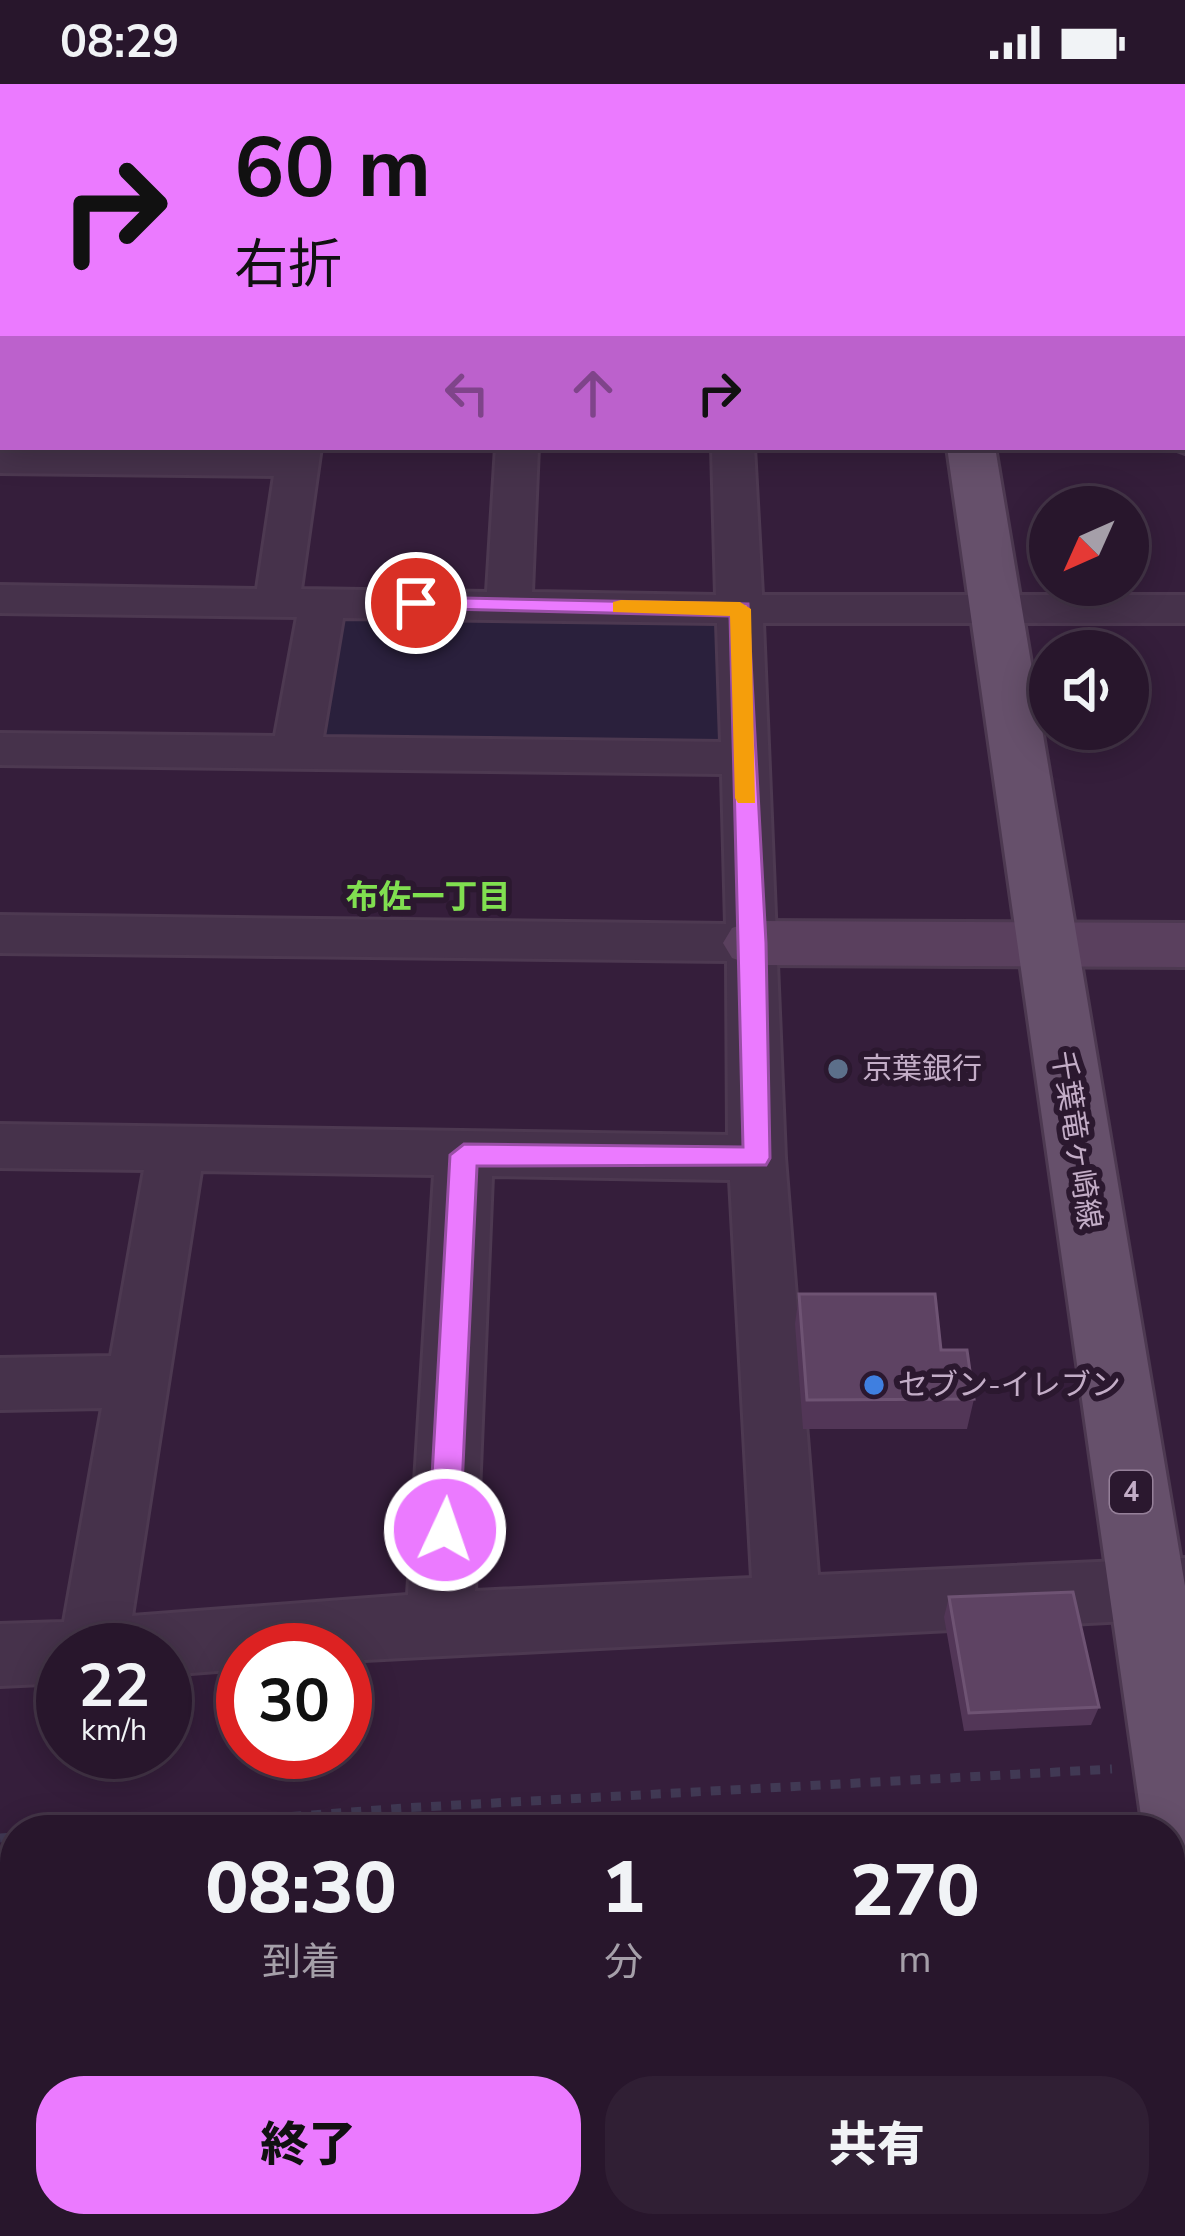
<!DOCTYPE html>
<html lang="ja">
<head>
<meta charset="utf-8">
<style>
  body { margin:0; font-family:"Nunito Sans","Noto Sans JP",sans-serif; background:#301f34; color:#f1f3f6; height:100vh; display:flex; flex-direction:column; font-size:45px; white-space:nowrap }
  * { box-sizing:border-box; margin:0 }
  p { font-size:39px; color:#a59fa9 }
  .icon { flex:none; width:66px; height:66px; fill:none; stroke:currentColor; stroke-width:2; stroke-linecap:round; stroke-linejoin:round }
  .map { position:relative; flex:1; overflow:hidden }
  .drawer { position:absolute; left:0px; top:1731px; width:1185px; height:423px; display:flex; flex-direction:column; background:#28162c; border-radius:48px 48px 0 0; box-shadow:0 6px 30px #0003,0 0 0 3px #443548 }
  .drawer>* { flex:none }
  .top-card { position:absolute; left:0px; top:0px; width:1185px; height:366px; box-shadow:0 6px 30px #0003,0 0 0 3px #443548; background:#eb7aff; color:#111; overflow:hidden }
  .needle { width:78px; rotate:225deg }
  .buttons { position:absolute; left:1029px; top:402px; display:grid; gap:24px }
  .buttons a { display:grid; place-items:center; width:120px; height:120px; border-radius:50%; background:#28162c; box-shadow:0 6px 30px #0003,0 0 0 3px #443548; font-size:60px }
  .speed { position:absolute; left:36px; top:1539px; display:flex; gap:24px; font-size:60px; font-weight:700; text-align:center }
  .speed>* { display:grid; place-content:center; width:156px; height:156px; border-radius:50%; background:#28162c; box-shadow:0 6px 30px #0003,0 0 0 3px #443548; line-height:1 }
  .speed small { font-size:30px; font-weight:400 }
  .speed .limit { border:18px solid #d22; background:#fff; color:#111 }
  .pin { position:absolute; display:grid; place-items:center; width:102px; height:102px; color:#fff; margin:-51px; border:6px solid #fff; border-radius:50%; box-shadow:0 3px 12px #0007 }
  .me { position:absolute; width:132px; margin:-66px; rotate:3deg; stroke-linejoin:round; filter:drop-shadow(0 0 9px #0008) }
  .turn { display:flex; align-items:center; gap:42px; height:252px; padding:0 36px; font-size:54px }
  .turn .icon { width:156px; height:156px; stroke-width:2.5 }
  .turn b { display:block; font-size:84px; line-height:102px }
  .lanes { display:flex; align-items:center; height:114px; padding:0 36px; background:#0003; justify-content:center; gap:60px; direction:ltr }
  .lanes .off { opacity:.35 }
  .eta { display:flex; justify-content:space-evenly; align-items:center; height:204px; text-align:center }
  .eta b { font-size:72px; font-weight:800; line-height:84px }
  .cta { display:flex; gap:24px; margin-top:auto; padding:24px 36px }
  .cta a { flex:1; height:138px; border-radius:48px; background:#eb7aff; color:#111; font-size:48px; font-weight:800; line-height:138px; text-align:center }
  .cta a+a { background:#301f34; color:#f1f3f6 }
  .status { display:flex; justify-content:space-between; align-items:center; height:84px; padding:0 60px; background:#28162c; direction:ltr }
  .status svg { height:33px; fill:currentColor }
  .map>svg:first-child { display:block }
  .green { fill:#2a203c }
  .lines { fill:none; stroke-linecap:round; stroke-linejoin:round }
  .street-casing { stroke:#4d3951; stroke-width:6 }
  .secondary-casing { stroke:#4d3951; stroke-width:6 }
  .primary-casing { stroke:#4d3951; stroke-width:6 }
  .path { stroke:#413954; stroke-width:9; stroke-dasharray:10 10; stroke-linecap:butt }
  .street { fill:#46324b; fill-rule:evenodd }
  .secondary { fill:#5a405e; fill-rule:evenodd }
  .primary { fill:#66506b; fill-rule:evenodd }
  .wall { fill:#523657 }
  .building { fill:#5e4363; stroke:#6e5373; stroke-width:3 }
  .route { fill:#eb7aff; stroke:#994fa6; stroke-width:3 }
  .slow { fill:#f59e0b }
  .service-dot { fill:#5c6f8a; stroke:#2b182f; stroke-width:4.5 }
  .shop-dot { fill:#3f7fe0; stroke:#2b182f; stroke-width:4.5 }
  .labels { text-anchor:middle; dominant-baseline:central; stroke-width:12; stroke-linejoin:round; paint-order:stroke }
  .shield { fill:#2b182f; stroke:#958099; stroke-width:3 }
  .shield-label { font-size:27px; font-weight:bold; fill:#c3adc7 }
  .poi-label { font-size:30px; fill:#c3adc7; stroke:#2b182f; text-anchor:start }
  .street-label { font-size:30px; fill:#c3adc7; stroke:#2b182f }
  .neighbourhood-label { font-size:33px; font-weight:bold; fill:#80df50; stroke:#2b182f }
</style>
</head>
<body>
<div class="status"><b>08:29</b><svg viewBox="0 0 49 12"><path d="M0 12V9h3v3zM5 12V6h3v6zM10 12V3h3v9zM15 12V0h3v12zM26 1h20v11H26zM47 4h2v5h-2z"/></svg></div>
<div class="map">
<svg width="1185" height="2152" viewBox="0 0 1185 2152">
  <rect width="100%" height="100%" fill="#351e3b"/>
  <path class="green" d="M329 529 700 533 717 543 718 657 311 653Z"/>
  <g class="lines">
    <g class="street-casing">
      <path id="street" d="M1182 119H1185V141H1182Z
        M3 123V150L0 151V124Z
        M1182 253H1185V277H1182Z
        M1182 333H1185V369L1169 363H1182Z
        M0 363 278 367 279 363H321L301 505 487 508 496 363H538L532 508 716 511 712 363H754L762 511H1185V539H763L785 1074 818 1491 1185 1474V1534L345 1577V1566H243V1585L165 1591V1566H63V1599L0 1602V1540L64 1538 102 1324 0 1326V1274L111 1272 144 1086 0 1084V1040L728 1051 727 877 0 869V831L726 840 722 690 0 681V649L275 652 297 533 0 529V501L257 505 274 392 0 389ZM343 534 717 539 721 658 323 653ZM201 1087 434 1091 408 1511 132 1532ZM492 1092 730 1096 752 1494 475 1507Z"/>
    </g>
    <g class="secondary-casing">
      <path id="secondary" d="M36 0H285L287 3H38Z
        M895 0H935V3H895Z
        M753 837 1185 839V883L753 881 732 874 723 859 732 844Z"/>
    </g>
    <g class="primary-casing">
      <path id="primary" d="M1182 5H1185V29H1182Z
        M947 363H995L1185 1502V1789L1170 1783V1746H1143Z"/>
    </g>
    <path class="path" d="M112 1746 403 1724 1112 1685
      M0 1754 15 1753"/>
    <use href="#street" class="street"/>
    <use href="#secondary" class="secondary"/>
    <use href="#primary" class="primary"/>
  </g>
  <path class="wall" d="M799 1210 941 1266 974 1315 967 1345H803L795 1240Z
    M949 1513 1099 1623 1091 1641 964 1647 944 1533Z"/>
  <path class="building" d="M799 1210H935L941 1266H967L974 1315 807 1316Z
    M1073 1508 1099 1623 969 1629 949 1513Z"/>
  <path class="route" d="M416 513 748 520 766 859 770 1074 766 1081 477 1082 460 1446 456 1455 445 1459 434 1455 429 1446 450 1071 464 1060 743 1063 730 532 408 524 405 519Z"/>
  <path class="slow" d="M621 516 740 518 751 525 755 719H738L735 714 730 532 613 528V518Z"/>
  <circle class="service-dot" cx="838" cy="985" r="12"/>
  <circle class="shop-dot" cx="874" cy="1301" r="12"/>
  <g class="labels">
    <rect class="shield" x="1110" y="1387" width="42" height="42" rx="9"/>
    <g class="shield-label">
      <text x="1131" y="1408">4</text>
    </g>
    <g class="poi-label">
      <text x="862" y="985">京葉銀行</text>
      <text x="898" y="1301">セブン-イレブン</text>
    </g>
    <g class="street-label">
      <text transform="translate(1076 1056) rotate(81)">千葉竜ヶ崎線</text>
    </g>
    <g class="neighbourhood-label">
      <text x="428" y="813">布佐一丁目</text>
    </g>
  </g>
</svg>
<div class="buttons">
<a><svg class="needle" viewBox="-14 -14 28 28"><path d="M0-13l5 13h-10z" fill="#e53935"/><path d="M0 13l5-13h-10z" fill="#a59fa9"/></svg></a>
<a><svg class="icon" aria-label="sound" viewBox="0 0 24 24"><path d="M4 9h4l5-4v14l-5-4H4zM17 9q2 3 0 6"/></svg></a>
</div>
<div class="speed"><div>22<small>km/h</small></div><div class="limit">30</div></div>
<div class="pin" style="left:416px;top:519px;background:#d93025"><svg class="icon" aria-label="arrive" viewBox="0 0 24 24"><path d="M6 21V4h12l-3 4 3 4H6"/></svg></div>
<svg class="me" style="left:445px;top:1446px" viewBox="-20 -20 40 40"><circle r="17" fill="#eb7aff" stroke="#fff" stroke-width="3"/><path d="M0-11L8 9 0 5-8 9z" fill="#fff"/></svg>
<div class="top-card">
<div class="turn"><svg class="icon" aria-label="right" viewBox="0 0 24 24"><path d="M7 20v-9h11M14 6l5 5-5 5"/></svg><div><b>60 m</b>右折</div></div>
<div class="lanes"><svg class="icon off" aria-label="left" viewBox="0 0 24 24"><path d="M17 20v-9H6M10 6l-5 5 5 5"/></svg><svg class="icon off" aria-label="ahead" viewBox="0 0 24 24"><path d="M12 20V5M6 11l6-6 6 6"/></svg><svg class="icon" aria-label="right" viewBox="0 0 24 24"><path d="M7 20v-9h11M14 6l5 5-5 5"/></svg></div>
</div>
<section class="drawer">
<div class="eta">
<div><b>08:30</b><p>到着</p></div>
<div><b>1</b><p>分</p></div>
<div><b>270</b><p>m</p></div>
</div>
<div class="cta"><a>終了</a><a>共有</a></div>
</section>
</div>
</body>
</html>
